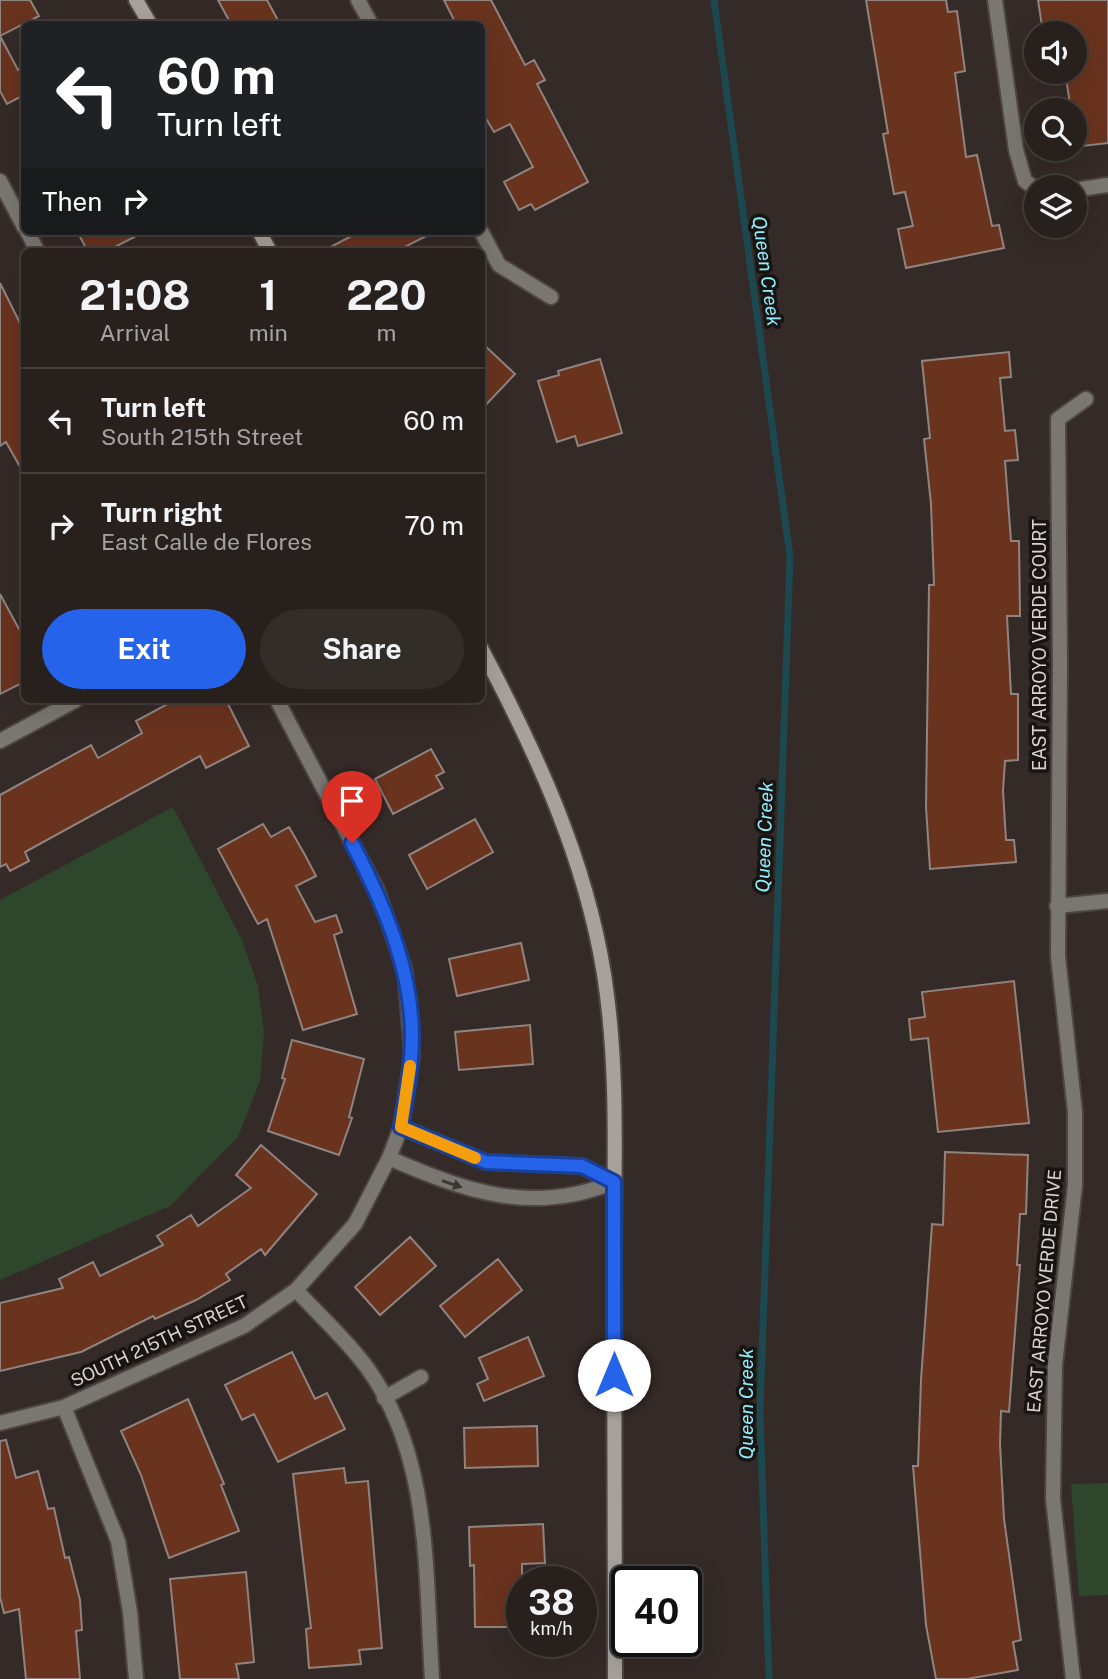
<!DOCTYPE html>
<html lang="en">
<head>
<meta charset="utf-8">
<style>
  body { margin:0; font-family:"Public Sans",sans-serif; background:#332d2a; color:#f1f3f6; height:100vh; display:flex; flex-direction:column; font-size:26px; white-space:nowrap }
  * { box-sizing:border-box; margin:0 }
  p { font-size:23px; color:#a4a3a4 }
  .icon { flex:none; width:38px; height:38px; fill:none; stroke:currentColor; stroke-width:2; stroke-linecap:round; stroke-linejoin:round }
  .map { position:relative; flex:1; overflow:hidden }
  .panel { position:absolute; left:21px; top:248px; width:464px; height:455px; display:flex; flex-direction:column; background:#27201d; border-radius:10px; box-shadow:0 7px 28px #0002,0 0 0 2px #433e3b }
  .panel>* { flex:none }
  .top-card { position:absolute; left:21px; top:21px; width:464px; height:214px; border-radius:10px; box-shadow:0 7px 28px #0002,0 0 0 2px #433e3b; background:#202124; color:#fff; overflow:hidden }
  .fabs { position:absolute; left:1024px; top:21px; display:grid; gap:14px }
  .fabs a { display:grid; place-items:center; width:63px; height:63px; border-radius:50%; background:#27201d; box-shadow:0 7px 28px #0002,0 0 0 2px #433e3b; font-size:35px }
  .speed { position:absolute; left:506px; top:1566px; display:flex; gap:14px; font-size:35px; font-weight:700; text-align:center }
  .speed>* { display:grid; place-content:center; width:91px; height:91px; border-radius:50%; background:#27201d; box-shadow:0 7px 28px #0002,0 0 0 2px #433e3b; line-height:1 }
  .speed small { font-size:18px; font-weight:400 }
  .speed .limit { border:4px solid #111; border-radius:10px; background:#fff; color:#111 }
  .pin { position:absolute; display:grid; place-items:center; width:60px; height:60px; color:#fff; margin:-72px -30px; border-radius:50% 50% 50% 0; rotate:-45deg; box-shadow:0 0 7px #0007 }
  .pin .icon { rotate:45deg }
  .me { position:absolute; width:77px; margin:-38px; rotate:0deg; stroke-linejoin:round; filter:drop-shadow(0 0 5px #0008) }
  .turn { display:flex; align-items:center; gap:24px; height:147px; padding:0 21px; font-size:32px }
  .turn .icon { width:91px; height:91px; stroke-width:2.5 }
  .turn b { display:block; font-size:49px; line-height:60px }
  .then { display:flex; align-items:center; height:66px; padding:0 21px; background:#0003; gap:14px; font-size:26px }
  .eta { display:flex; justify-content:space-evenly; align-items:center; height:119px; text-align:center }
  .eta b { font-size:42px; font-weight:700; line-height:49px }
  .button { display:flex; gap:14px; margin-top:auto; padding:14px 21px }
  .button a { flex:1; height:80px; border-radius:42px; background:#2563eb; color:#fff; font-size:28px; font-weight:700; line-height:80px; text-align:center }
  .button a+a { background:#332d2a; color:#f1f3f6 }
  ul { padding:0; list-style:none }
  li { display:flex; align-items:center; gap:21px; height:105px; padding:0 21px; border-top:2px solid #433e3b }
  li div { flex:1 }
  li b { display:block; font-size:26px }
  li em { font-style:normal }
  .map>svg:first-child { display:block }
  .green { fill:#2e472c }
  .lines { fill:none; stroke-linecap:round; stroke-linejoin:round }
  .stream { stroke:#1c4950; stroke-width:7 }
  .building { fill:#69331e; stroke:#908480; stroke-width:2 }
  .street-casing { stroke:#4e4542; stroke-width:18 }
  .secondary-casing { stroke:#4e4542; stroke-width:18 }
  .street { stroke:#7a7773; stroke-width:14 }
  .secondary { stroke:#a6a19b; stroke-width:14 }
  .oneway { fill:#3a3734 }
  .route-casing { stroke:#184099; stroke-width:18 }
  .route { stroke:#2563eb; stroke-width:12 }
  .slow { stroke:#f59e0b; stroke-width:12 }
  .labels { text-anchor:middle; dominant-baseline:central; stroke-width:7; stroke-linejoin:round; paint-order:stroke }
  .street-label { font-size:18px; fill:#d9d2d0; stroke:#181412 }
  .water-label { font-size:19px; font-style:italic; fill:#92effe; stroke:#181412 }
</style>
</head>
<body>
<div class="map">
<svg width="1108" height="1679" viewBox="0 0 1108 1679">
  <rect width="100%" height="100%" fill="#342a27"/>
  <path class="green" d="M173 807 242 940 258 986 264 1032 260 1081 238 1137 170 1206 0 1280V900Z
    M1108 1483V1595L1079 1596 1071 1484Z"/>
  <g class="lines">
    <path class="stream" d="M714 0 790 556 760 1412 769 1679"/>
  </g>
  <path class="building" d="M0 0H30L39 16 0 36Z
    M218 0H267L280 24H231Z
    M444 0H491L525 65 534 60 545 80 537 84 588 182 535 210 531 204 519 210 504 182 533 167 510 124 494 132 481 110V24H456Z
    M866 0H946L948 12 957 11 965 71 955 73 966 157 977 155 992 226 999 225 1004 248 906 268 898 229 913 226 905 192 894 194 883 134 888 133Z
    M1038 0H1108V143L1074 147V110H1071L1065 72H1074V33H1043Z
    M0 36 18 70 24 67V95L7 104 0 91Z
    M77 231H146L105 252H88Z
    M361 231H436L395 252H321Z
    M0 283 24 331V474L6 442 0 446Z
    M481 342 515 374 481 410Z
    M1009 352 1011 377 1000 378 1005 431 1015 430 1018 460 1005 461 1011 541H1019L1020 616H1007L1011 694H1018V760L1005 761 1003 791 1006 840H1014L1016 862 930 869 926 807 929 585H934L931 504 924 439 930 438 922 361Z
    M600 359 622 433 578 446 575 436 557 442 538 381 559 375 558 371Z
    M0 594 19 629 24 626V682L0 694Z
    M175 700H226L249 746 206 768 200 756 25 852 29 861 10 871 6 864 0 867V795L91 745 98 758 142 733 136 721Z
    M431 749 444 772 436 776 443 788 393 814 375 779Z
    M475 819 493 852 427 889 409 855Z
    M263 824 271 837 289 827 305 855 316 876 296 886 315 922 336 915 342 932 334 935 357 1014 303 1030 267 919 258 924 218 849Z
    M521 943 529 980 457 996 449 959Z
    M1014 981 1029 1123 938 1132 928 1038 911 1040 909 1019 925 1017 922 992Z
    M530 1025 533 1064 459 1070 455 1032Z
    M292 1040 364 1059 349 1117 352 1118 339 1155 268 1131 285 1079 282 1078Z
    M261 1145 317 1194 265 1255 261 1249 226 1274 230 1280 196 1300 155 1319 153 1316 81 1352 0 1371V1303L63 1288 59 1279 93 1262 100 1276 163 1245 157 1236 191 1215 198 1226 251 1188 236 1175Z
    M945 1152 1028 1155 1026 1214H1020L1017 1265H1020L1009 1412 1001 1411 1000 1444 1004 1519 1021 1640 1013 1642 1018 1670 967 1679H936L926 1625 913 1466H918L921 1380 932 1224 943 1225Z
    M410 1237 436 1266 380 1315 355 1287Z
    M498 1259 522 1290 465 1337 440 1306Z
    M528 1337 544 1376 484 1401 477 1384 488 1379 479 1358Z
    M292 1352 315 1399 327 1393 345 1429 278 1462 254 1414 242 1420 225 1385Z
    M188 1399 224 1484 221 1485 239 1531 169 1558 141 1475 121 1431Z
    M537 1426 538 1466 465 1468 464 1428Z
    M6 1440 16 1478 38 1471 48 1509 54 1508 65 1558 69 1557 80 1600 82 1630 76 1631 80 1679H26L19 1609 4 1613 0 1597V1441Z
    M344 1468 346 1483 368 1481 382 1648 359 1650 361 1664 309 1668 306 1629 311 1628 293 1474Z
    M543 1524 545 1563 522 1564V1627H475L474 1565 470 1566 469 1527Z
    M246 1572 254 1662 236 1664 239 1679H180L170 1579Z"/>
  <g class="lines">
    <g class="street-casing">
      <path id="street" d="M358 0 371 24
        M995 0 1016 150 1025 181 1036 189
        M0 181 24 227
        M1074 190 1108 185
        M27 231 38 252
        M481 231 499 265 551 297
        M0 741 76 700
        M1057 906 1108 901
        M401 1127 486 1162 582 1166 614 1182
        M389 1158C465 1191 532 1216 614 1182
        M296 1290C320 1316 348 1341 368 1369 432 1458 425 1575 432 1679
        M384 1398 421 1377
        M64 1407 118 1541 130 1612 136 1679
        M0 1423 64 1407 244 1326 296 1290 355 1224 389 1158 401 1127 412 1056 405 971 377 890 277 700
        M1073 1679 1053 1499 1055 1365 1075 1185V1112L1058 956 1060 667 1058 419 1086 399"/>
    </g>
    <g class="secondary-casing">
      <path id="secondary" d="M136 0 150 24
        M259 231 270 252
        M481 648C536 752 585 857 604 974 619 1069 614 1165 614 1260 614 1400 615 1539 615 1679"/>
    </g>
    <use href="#street" class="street"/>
    <use href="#secondary" class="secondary"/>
  </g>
  <defs><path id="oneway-solid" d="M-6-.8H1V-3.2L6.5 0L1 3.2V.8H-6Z" transform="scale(1.75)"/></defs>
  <use class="oneway" href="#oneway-solid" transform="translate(452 1184) rotate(19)"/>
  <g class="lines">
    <g class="route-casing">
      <path id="route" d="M352 843C386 908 418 982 411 1058 410 1081 404 1104 401 1127L486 1162 582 1166 614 1182V1375"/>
    </g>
    <use href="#route" class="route"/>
    <path class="slow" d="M410 1066 401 1127 475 1158"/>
  </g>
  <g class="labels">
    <g class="street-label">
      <text transform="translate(1039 645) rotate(-90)">EAST ARROYO VERDE COURT</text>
      <text transform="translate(1044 1291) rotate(-85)">EAST ARROYO VERDE DRIVE</text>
      <text transform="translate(159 1341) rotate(-25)">SOUTH 215TH STREET</text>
    </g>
    <g class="water-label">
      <text transform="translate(767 271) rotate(82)">Queen Creek</text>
      <text transform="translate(764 837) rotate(-88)">Queen Creek</text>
      <text transform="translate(746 1404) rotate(-90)">Queen Creek</text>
    </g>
  </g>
</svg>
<div class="fabs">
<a><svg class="icon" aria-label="sound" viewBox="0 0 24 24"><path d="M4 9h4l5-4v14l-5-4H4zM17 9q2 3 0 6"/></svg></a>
<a><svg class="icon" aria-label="search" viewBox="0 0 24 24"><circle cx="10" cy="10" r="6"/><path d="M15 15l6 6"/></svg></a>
<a><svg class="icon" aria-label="layers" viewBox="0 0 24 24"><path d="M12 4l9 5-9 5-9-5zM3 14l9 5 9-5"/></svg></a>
</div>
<div class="speed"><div>38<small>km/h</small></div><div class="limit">40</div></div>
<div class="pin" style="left:352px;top:843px;background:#d93025"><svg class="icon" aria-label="arrive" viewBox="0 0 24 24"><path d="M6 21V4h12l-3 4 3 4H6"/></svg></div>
<svg class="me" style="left:614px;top:1375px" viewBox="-20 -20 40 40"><circle r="19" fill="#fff"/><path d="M0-13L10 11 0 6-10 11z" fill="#2563eb"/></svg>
<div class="top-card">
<div class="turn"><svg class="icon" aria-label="left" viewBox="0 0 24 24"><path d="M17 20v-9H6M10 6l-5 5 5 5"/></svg><div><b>60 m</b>Turn left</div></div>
<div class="then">Then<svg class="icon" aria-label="right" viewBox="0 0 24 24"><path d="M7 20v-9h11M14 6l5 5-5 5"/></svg></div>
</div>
<section class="panel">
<div class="eta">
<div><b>21:08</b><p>Arrival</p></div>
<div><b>1</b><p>min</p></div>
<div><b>220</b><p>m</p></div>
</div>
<ul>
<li><svg class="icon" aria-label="left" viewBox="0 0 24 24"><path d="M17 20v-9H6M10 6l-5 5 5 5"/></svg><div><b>Turn left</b><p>South 215th Street</p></div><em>60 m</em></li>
<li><svg class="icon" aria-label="right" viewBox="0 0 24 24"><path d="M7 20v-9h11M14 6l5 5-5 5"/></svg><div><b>Turn right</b><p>East Calle de Flores</p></div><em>70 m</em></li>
</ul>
<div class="button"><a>Exit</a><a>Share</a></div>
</section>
</div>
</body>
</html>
